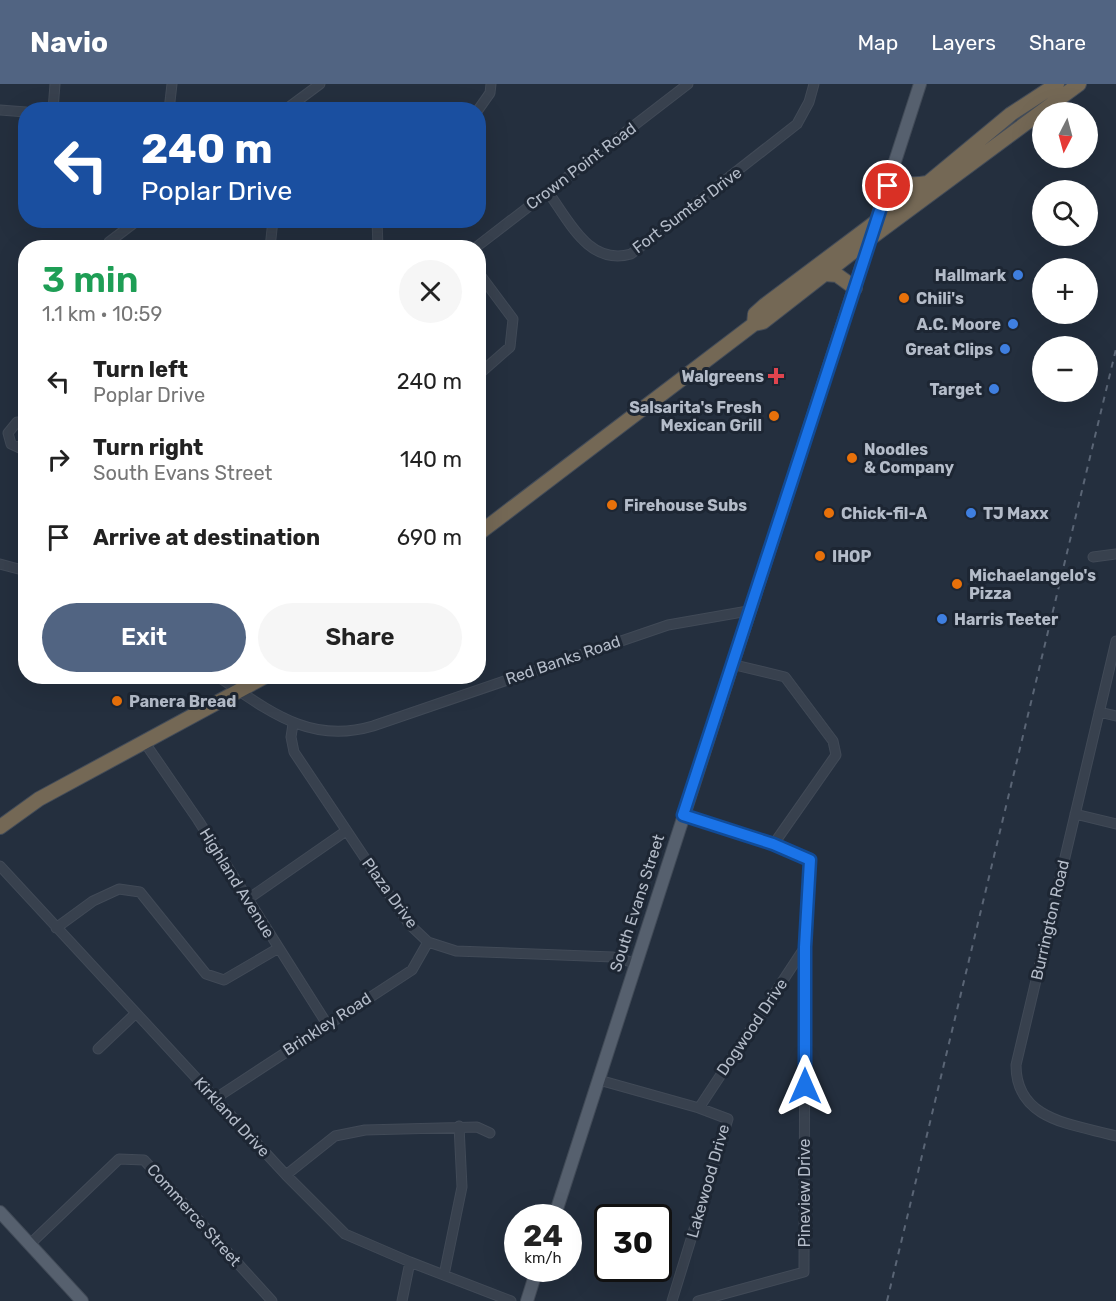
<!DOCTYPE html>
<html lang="en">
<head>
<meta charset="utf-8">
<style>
  body { margin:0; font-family:Rubik,sans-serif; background:#f6f6f6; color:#222; height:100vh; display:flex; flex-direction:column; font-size:22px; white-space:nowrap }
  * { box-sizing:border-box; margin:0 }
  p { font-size:20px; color:#767676 }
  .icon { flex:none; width:33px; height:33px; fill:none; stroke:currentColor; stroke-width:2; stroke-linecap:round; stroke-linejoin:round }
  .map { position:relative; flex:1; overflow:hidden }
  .side { position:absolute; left:18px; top:156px; width:468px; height:444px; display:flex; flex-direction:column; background:#fff; border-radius:24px; box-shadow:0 6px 24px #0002 }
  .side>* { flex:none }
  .hud { position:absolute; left:18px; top:18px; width:468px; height:126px; border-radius:24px; box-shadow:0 6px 24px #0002; background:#1a4fa0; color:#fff; overflow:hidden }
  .needle { width:39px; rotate:186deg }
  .tools { position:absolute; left:1032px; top:18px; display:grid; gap:12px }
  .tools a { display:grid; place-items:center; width:66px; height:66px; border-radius:50%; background:#fff; box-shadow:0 6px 24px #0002; font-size:30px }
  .speed { position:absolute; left:504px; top:1120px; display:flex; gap:12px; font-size:30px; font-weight:700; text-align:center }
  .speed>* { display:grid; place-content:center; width:78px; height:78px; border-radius:50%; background:#fff; box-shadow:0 6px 24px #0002; line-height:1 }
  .speed small { font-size:15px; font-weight:400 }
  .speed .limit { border:3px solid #111; border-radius:9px; background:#fff; color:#111 }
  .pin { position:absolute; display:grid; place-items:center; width:51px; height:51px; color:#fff; margin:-26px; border:3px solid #fff; border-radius:50%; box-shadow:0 2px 6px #0007 }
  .me { position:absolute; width:66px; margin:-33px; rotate:0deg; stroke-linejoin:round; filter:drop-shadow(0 0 4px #0008) }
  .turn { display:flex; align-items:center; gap:21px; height:126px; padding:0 24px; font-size:27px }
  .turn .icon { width:78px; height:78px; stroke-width:2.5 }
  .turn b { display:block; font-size:42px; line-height:51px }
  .round { display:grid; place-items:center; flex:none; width:63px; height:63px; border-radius:32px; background:#f6f6f6 }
  .overview { display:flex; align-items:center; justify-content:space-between; height:102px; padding:0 24px }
  h1 { font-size:36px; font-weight:600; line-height:45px; color:#1e9e55 }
  .primary-button { display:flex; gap:12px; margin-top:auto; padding:12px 24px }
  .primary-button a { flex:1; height:69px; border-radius:36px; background:#516482; color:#fff; font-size:24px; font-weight:600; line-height:69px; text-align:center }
  .primary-button a+a { background:#f6f6f6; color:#222 }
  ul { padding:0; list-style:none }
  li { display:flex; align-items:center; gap:18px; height:78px; padding:0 24px }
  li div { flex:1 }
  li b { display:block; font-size:22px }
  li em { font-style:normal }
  header { display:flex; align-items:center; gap:36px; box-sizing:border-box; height:84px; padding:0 30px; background:#516482; color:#fff }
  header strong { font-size:28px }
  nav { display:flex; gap:33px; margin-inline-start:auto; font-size:21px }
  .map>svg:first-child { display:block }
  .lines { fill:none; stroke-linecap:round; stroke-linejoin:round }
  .minor-casing { stroke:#414a57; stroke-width:11 }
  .major-casing { stroke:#414a57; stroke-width:14 }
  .highway-casing { stroke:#434c59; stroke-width:16 }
  .minor { stroke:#38414e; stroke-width:9 }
  .major { stroke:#56606e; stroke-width:12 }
  .highway { stroke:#746855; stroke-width:14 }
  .rail { stroke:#5a6575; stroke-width:2; stroke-dasharray:6 6; stroke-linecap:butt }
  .route-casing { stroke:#114b97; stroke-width:15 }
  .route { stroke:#1a73e8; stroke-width:10 }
  .shop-dot { fill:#3f7fe0; stroke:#1d2633; stroke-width:2 }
  .food-dot { fill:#e8710a; stroke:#1d2633; stroke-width:2 }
  .health-dot { fill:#e0444e; stroke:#1d2633; stroke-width:2 }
  .labels { text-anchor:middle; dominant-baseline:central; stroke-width:6; stroke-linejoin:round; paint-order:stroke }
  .street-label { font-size:16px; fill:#b4bcc9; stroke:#1d2633 }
  .poi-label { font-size:16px; font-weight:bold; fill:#b4bcc9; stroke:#1d2633; text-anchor:start }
</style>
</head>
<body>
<header>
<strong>Navio</strong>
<nav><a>Map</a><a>Layers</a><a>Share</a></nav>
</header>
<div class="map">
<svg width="1116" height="1217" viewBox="0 0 1116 1217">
  <rect width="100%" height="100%" fill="#242f3e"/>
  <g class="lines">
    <g class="minor-casing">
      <path id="minor" d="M0 26 26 28
        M53 26 55 0
        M169 26 172 0
        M285 26 320 0
        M478 26 490 9 491 0
        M548 108C569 137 589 182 631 170L797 40 809 18 814 0
        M377 136 378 164
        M109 158 138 136
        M270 164 273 136
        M475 164 688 0
        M478 188 513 235 510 263 478 291
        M26 339 17 338 8 349 11 360 26 367
        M1093 473 1116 470
        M0 480 26 487
        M1116 557 1016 981C1016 1037 1073 1040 1116 1052
        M731 580 785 593 833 657 836 671 773 761
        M217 592C268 626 309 661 373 642L668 541 748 527
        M1099 628 1116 632
        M293 640 291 653 294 668 409 840 428 858 456 867 613 873 635 879
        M145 659 198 736 327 940
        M1075 730 1116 740
        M683 731 773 761 810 776 805 863 804 1188 698 1217
        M0 782 286 1091 345 1150 410 1178 511 1217
        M248 815 346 747
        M56 844 93 817 119 805 140 808 206 890 224 896 277 865
        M98 965 135 930
        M599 996 699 1024 728 1035 672 1217
        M216 1014 412 886 428 858
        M699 1024 805 863
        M286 1091 335 1052 365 1046 477 1043 490 1049
        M30 1160 119 1075 144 1076 272 1217
        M444 1191 462 1103 459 1042
        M402 1217 410 1178"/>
    </g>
    <g class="major-casing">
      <path id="major" d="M0 1128 82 1217
        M554 1134 920 0
        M527 1217 537 1185"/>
    </g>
    <g class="highway-casing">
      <path id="highway" d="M893 86C904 101 909 102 927 99
        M825 190 837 191 855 204
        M754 240 755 230 765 221 929 98 1011 30 1057 0
        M478 450 754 240 763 238 872 153 1079 0
        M0 743 39 715 266 592"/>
    </g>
    <use href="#minor" class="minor"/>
    <use href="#major" class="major"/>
    <use href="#highway" class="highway"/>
    <path class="rail" d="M887 1217 1116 265"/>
  </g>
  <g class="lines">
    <g class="route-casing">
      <path id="route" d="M805 1002V863L810 776 773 760 683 731 888 102"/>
    </g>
    <use href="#route" class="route"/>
  </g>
  <g class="shop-dot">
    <circle cx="1018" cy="191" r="6"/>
    <circle cx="1013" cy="240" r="6"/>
    <circle cx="1005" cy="265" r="6"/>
    <circle cx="994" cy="305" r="6"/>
    <circle cx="971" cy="429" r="6"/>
    <circle cx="942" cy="535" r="6"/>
  </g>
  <g class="food-dot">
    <circle cx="904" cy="214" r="6"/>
    <circle cx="774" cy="332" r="6"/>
    <circle cx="852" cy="374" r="6"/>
    <circle cx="612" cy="421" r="6"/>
    <circle cx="829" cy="429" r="6"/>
    <circle cx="820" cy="472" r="6"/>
    <circle cx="957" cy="500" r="6"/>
    <circle cx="117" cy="617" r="6"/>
  </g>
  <path class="health-dot" d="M773 283h6v6h6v6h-6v6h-6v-6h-6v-6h6z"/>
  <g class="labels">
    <g class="street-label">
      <text transform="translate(581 82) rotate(-37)">Crown Point Road</text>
      <text transform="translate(687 126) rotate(-37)">Fort Sumter Drive</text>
      <text transform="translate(563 576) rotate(-19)">Red Banks Road</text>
      <text transform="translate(237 799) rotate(58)">Highland Avenue</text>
      <text transform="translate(390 809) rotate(54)">Plaza Drive</text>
      <text transform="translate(637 819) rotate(-72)">South Evans Street</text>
      <text transform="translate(1050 836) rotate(-77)">Burrington Road</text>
      <text transform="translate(327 940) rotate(-33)">Brinkley Road</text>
      <text transform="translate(752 943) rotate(-56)">Dogwood Drive</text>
      <text transform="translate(232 1033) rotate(47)">Kirkland Drive</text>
      <text transform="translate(708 1097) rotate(-74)">Lakewood Drive</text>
      <text transform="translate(804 1109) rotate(-90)">Pineview Drive</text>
      <text transform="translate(194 1131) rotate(48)">Commerce Street</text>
    </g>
    <g class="poi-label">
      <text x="1006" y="191" text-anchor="end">Hallmark</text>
      <text x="916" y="214">Chili's</text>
      <text x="1001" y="240" text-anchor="end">A.C. Moore</text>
      <text x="993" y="265" text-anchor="end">Great Clips</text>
      <text x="764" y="292" text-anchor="end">Walgreens</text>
      <text x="982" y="305" text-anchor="end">Target</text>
      <text x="762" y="323" text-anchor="end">Salsarita's Fresh<tspan x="762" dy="18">Mexican Grill</tspan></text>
      <text x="864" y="365">Noodles<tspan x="864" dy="18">&amp; Company</tspan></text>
      <text x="624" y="421">Firehouse Subs</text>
      <text x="841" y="429">Chick-fil-A</text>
      <text x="983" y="429">TJ Maxx</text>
      <text x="832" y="472">IHOP</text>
      <text x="969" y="491">Michaelangelo's<tspan x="969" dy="18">Pizza</tspan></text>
      <text x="954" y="535">Harris Teeter</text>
      <text x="129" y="617">Panera Bread</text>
    </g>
  </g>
</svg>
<div class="tools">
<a><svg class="needle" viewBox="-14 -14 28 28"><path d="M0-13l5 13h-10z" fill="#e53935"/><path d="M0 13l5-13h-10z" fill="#767676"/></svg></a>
<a><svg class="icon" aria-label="search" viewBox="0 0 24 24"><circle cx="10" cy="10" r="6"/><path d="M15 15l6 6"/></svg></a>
<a>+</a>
<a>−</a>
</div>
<div class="speed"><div>24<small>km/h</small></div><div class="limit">30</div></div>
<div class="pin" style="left:888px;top:102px;background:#d93025"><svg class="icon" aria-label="arrive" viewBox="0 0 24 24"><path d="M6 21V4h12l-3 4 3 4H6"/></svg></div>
<svg class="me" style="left:805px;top:1002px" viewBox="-20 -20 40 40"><path d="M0-17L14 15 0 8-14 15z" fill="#1a73e8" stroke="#fff" stroke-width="4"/></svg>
<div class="hud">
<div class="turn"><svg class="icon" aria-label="left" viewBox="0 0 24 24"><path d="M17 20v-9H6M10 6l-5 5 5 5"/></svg><div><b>240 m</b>Poplar Drive</div></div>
</div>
<section class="side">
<div class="overview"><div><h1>3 min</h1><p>1.1 km · 10:59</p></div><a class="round"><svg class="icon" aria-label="close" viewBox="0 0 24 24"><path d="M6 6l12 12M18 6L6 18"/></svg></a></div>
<ul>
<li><svg class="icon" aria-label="left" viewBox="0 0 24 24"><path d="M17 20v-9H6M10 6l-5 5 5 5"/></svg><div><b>Turn left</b><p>Poplar Drive</p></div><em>240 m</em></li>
<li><svg class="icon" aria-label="right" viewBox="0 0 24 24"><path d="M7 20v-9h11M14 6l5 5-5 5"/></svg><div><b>Turn right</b><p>South Evans Street</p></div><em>140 m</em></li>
<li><svg class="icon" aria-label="arrive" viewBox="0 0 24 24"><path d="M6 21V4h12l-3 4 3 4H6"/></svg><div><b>Arrive at destination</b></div><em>690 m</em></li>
</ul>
<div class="primary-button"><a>Exit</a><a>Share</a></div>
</section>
</div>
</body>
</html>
